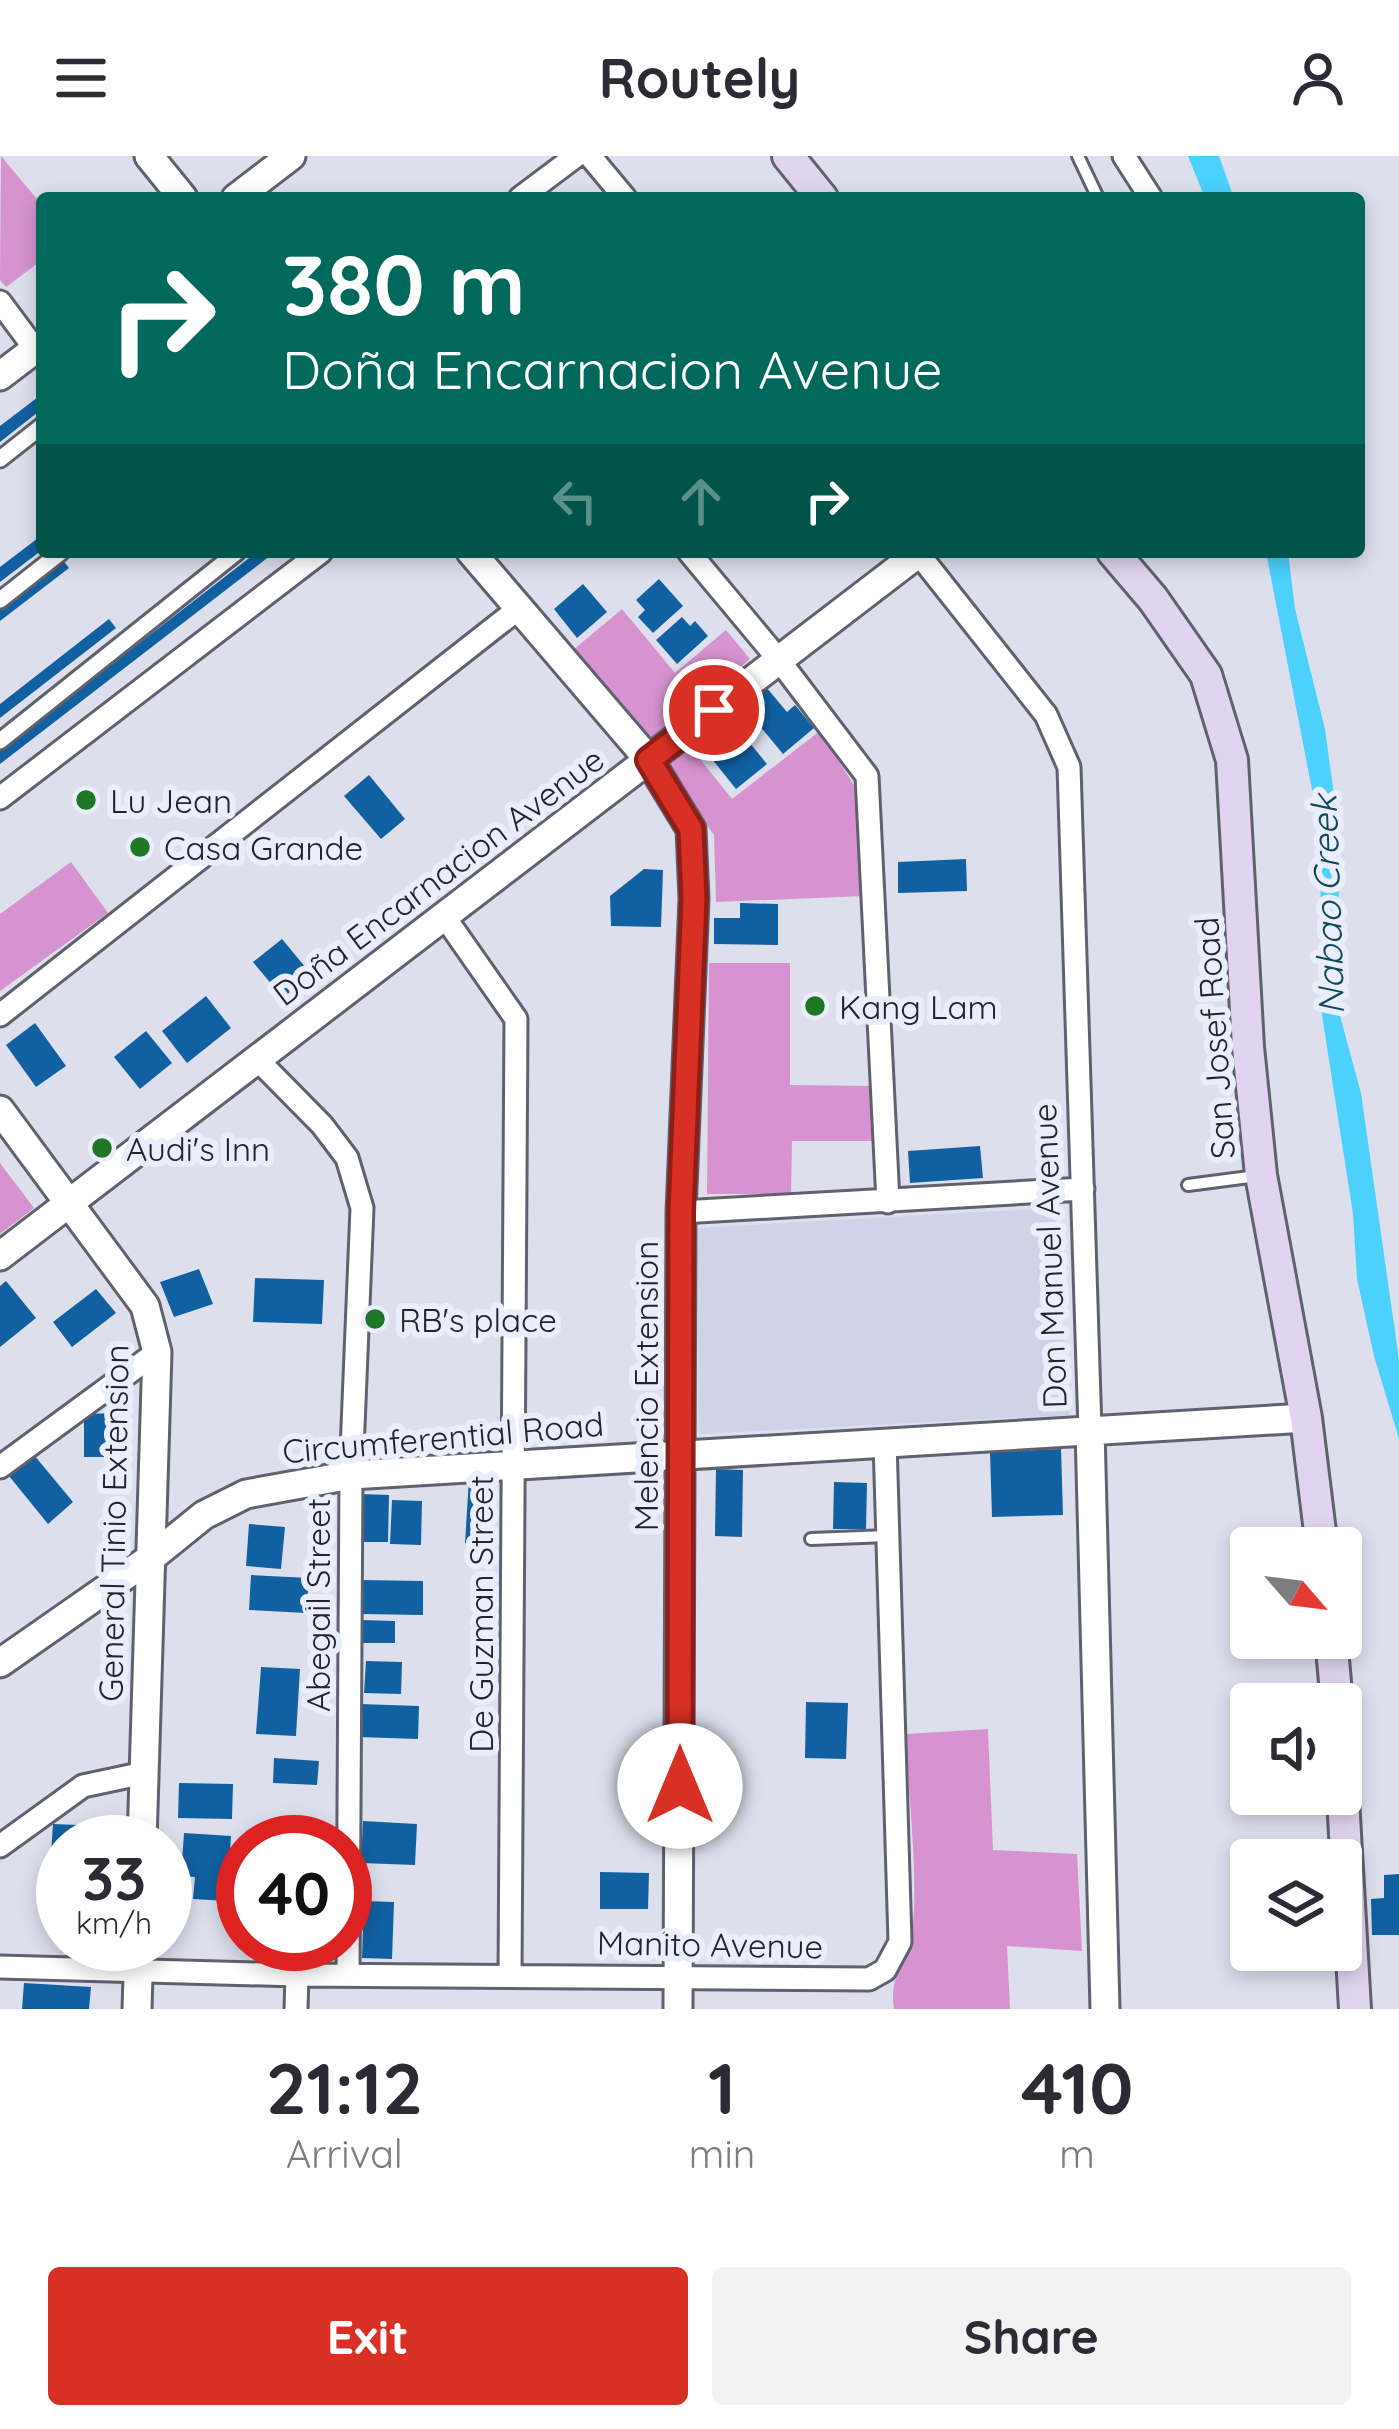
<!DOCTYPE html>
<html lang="en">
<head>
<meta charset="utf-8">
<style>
  body { margin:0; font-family:Quicksand,sans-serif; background:#f2f2f3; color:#2b2b33; height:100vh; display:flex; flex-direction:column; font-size:45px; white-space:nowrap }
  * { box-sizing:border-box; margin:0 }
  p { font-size:39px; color:#7c7c81 }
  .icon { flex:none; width:66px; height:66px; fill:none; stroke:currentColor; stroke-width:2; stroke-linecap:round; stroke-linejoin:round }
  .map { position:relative; height:1853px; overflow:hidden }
  .details { display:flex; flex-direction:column; background:#fff; flex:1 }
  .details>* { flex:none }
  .banner { position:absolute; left:36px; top:36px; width:1329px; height:366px; border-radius:12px; box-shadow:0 6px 18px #0003; background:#00695c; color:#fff; overflow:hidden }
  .needle { width:78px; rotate:118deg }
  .buttons { position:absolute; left:1230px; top:1371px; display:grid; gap:24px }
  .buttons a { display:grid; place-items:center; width:132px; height:132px; border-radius:12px; background:#fff; box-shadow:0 6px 18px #0003; font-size:60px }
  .speed { position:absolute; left:36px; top:1659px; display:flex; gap:24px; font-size:60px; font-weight:700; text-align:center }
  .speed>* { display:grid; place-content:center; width:156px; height:156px; border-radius:50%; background:#fff; box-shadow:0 6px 18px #0003; line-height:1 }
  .speed small { font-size:30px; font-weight:400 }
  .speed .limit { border:18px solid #d22; background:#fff; color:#111 }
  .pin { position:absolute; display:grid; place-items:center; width:102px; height:102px; color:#fff; margin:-51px; border:6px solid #fff; border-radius:50%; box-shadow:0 3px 12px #0007 }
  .me { position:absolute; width:132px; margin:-66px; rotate:0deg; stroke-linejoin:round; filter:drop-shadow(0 0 9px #0008) }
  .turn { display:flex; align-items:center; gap:42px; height:252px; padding:0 48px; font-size:54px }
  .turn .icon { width:156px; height:156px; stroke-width:2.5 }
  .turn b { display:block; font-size:84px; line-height:102px }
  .lanes { display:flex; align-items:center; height:114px; padding:0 48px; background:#0003; justify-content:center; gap:60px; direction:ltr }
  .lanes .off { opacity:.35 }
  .eta { display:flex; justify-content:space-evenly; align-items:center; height:204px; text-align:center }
  .eta b { font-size:72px; font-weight:800; line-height:84px }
  .primary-button { display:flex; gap:24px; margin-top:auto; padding:24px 48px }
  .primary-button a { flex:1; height:138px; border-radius:12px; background:#d93025; color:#fff; font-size:48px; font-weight:800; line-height:138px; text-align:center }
  .primary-button a+a { background:#f2f2f3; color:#2b2b33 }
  header { display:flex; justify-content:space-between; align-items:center; height:156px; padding:0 48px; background:#fff; font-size:54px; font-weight:800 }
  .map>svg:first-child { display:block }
  .built { fill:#cfd3e7 }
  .green { fill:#d693cf }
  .water { fill:#4bd1fc }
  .building { fill:#1160a2 }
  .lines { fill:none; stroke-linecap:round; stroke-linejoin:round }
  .service-casing { stroke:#5f616d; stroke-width:16 }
  .pedestrian-casing { stroke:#5f616d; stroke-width:21 }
  .minor-casing { stroke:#5f616d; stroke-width:27 }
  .tertiary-casing { stroke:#5f616d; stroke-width:33 }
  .secondary-casing { stroke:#5f616d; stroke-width:36 }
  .service { stroke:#fff; stroke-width:10 }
  .pedestrian { stroke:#fff; stroke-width:15 }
  .minor { stroke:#fff; stroke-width:21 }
  .tertiary { stroke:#fff; stroke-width:27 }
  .secondary { stroke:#e1d4f0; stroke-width:30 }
  .route-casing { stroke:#8d1f18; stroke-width:30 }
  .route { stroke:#d93025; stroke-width:21 }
  .poi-dot { fill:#1d7725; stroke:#eaedfa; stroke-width:4.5 }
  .labels { text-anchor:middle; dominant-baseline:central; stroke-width:12; stroke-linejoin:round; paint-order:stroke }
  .poi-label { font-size:33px; fill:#232429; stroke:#eaedfa; text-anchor:start }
  .street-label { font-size:33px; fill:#232429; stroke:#eaedfa }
  .water-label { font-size:36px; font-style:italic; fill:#0f485a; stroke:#eaedfa }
</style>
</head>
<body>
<header><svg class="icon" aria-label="menu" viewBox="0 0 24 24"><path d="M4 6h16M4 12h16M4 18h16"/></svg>Routely<svg class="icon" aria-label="person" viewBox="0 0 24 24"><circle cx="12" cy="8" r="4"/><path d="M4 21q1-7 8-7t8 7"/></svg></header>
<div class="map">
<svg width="1399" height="1853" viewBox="0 0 1399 1853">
  <rect width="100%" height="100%" fill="#dddfed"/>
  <path class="built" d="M1056 1052 1069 1259 699 1278 696 1072Z"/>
  <path class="green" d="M1 0 42 49V104L6 131 0 124Z
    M622 453 675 517 726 474 750 503 649 588 572 495Z
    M820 575 855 631 864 740 716 746 714 679 663 610 688 588 732 643Z
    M71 706 108 757 0 835V758Z
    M709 807H790V929L873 930V985H792L791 1038H707Z
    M0 1007 34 1052 0 1078Z
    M988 1573 993 1694 1077 1698 1082 1795 1007 1790 1010 1853H894C888 1820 912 1789 914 1755 916 1696 908 1636 906 1578Z"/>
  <path class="water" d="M1188 0H1219L1234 42H1205Z
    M1266 396H1288L1295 453 1325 573 1338 668 1340 860 1361 937 1399 1204V1283L1374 1200 1357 1123 1353 1058 1322 859 1320 675Z"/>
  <path class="building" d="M42 238V253L0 286V270Z
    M42 379V394L0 426V411Z
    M257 396H275L0 608V595Z
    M62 403 69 412 0 465V451Z
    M659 423 683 450 653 477 638 461 645 454 636 444Z
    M583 428 607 456 577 482 554 453Z
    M682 461 690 470 695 465 708 480 677 508 656 484Z
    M109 463 116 472 0 562V548Z
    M766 531 787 556 795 549 814 572 783 598 743 550Z
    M730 563 767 608 736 633 700 588Z
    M369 619 405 663 381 683 344 640Z
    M966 703 967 735 898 737V706Z
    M644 713 663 714 661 771 611 770 610 740Z
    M740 747 778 748V789L714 788V762H740Z
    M282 783 311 818 283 842 253 806Z
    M206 840 231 872 187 907 162 875Z
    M35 867 66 910 36 931 6 889Z
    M146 875 172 907 140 933 114 901Z
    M980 990 983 1022 910 1027 908 995Z
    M199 1113 213 1148 174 1161 160 1126Z
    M255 1122 324 1124 322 1168 253 1166Z
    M6 1125 36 1162 0 1191V1130Z
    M96 1133 116 1157 72 1191 53 1166Z
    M118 1257V1301H84V1258Z
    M1061 1293 1063 1359 992 1361 990 1296Z
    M34 1299 73 1346 48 1368 9 1320Z
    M716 1313 743 1314 742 1381 715 1380Z
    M469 1323 495 1324 491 1389 465 1387Z
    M834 1326 867 1327 866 1373H833Z
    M360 1338 389 1339 388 1386H359Z
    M392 1344 422 1345 421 1389 390 1388Z
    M249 1368 285 1371 281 1413 246 1410Z
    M251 1419 309 1422 306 1457 249 1454Z
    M362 1424 423 1425V1459L361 1458Z
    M360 1464 395 1465V1487H360Z
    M366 1505 402 1506 401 1538 364 1537Z
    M261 1511 300 1513 296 1580 256 1578Z
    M806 1546 848 1547 846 1603 805 1602Z
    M359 1548 419 1550 418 1583 358 1581Z
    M274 1602 319 1605 317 1629 273 1627Z
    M179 1627 233 1628 232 1663 178 1662Z
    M363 1665 417 1668 415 1709 361 1707Z
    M53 1668 104 1670 103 1686H63V1745L48 1744Z
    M184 1677 231 1680 227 1745 193 1743 195 1721 181 1720Z
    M600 1716 649 1717 648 1753H600Z
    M1399 1718V1779H1372L1371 1743 1384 1742V1719Z
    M364 1745 394 1746 392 1803 362 1802Z
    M24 1827 91 1831 89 1853H22Z"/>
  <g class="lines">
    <g class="service-casing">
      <path id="service" d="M1078 0 1098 42
        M1188 1029 1257 1020
        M811 1383 888 1380"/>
    </g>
    <g class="pedestrian-casing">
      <path id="pedestrian" d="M0 303 42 270
        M0 444 61 396
        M0 585 237 396"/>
    </g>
    <g class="minor-casing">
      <path id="minor" d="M590 0 625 42
        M1124 0 1151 42
        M520 42 576 0
        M0 146 35 193
        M689 396 779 504 867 620 888 1046
        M917 396 1046 559 1069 611 1090 1274
        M0 642 321 396
        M444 760 516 863 510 1819
        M0 859 518 453
        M257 903 322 969 347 1002 362 1052 351 1319 348 1818
        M681 1056 1083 1033
        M0 1311 157 1196
        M0 1690 83 1630 144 1617
        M0 1811 297 1819 869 1823 885 1814 900 1786 885 1286
        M296 1853 297 1819"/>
    </g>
    <g class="tertiary-casing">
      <path id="tertiary" d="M149 0 183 42
        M236 42 291 0
        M0 220 42 188
        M471 396 649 604 691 673 694 743 681 1056 678 1853
        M0 954 145 1150 157 1196 142 1686
        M0 1100 920 396
        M1090 1274 1105 1853
        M0 1507 152 1401 204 1359 246 1338 351 1319 1306 1262
        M137 1853 139 1788"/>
    </g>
    <g class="secondary-casing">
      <path id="secondary" d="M788 0 822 42
        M1113 396 1153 443 1206 519 1232 604 1248 891 1261 1019 1306 1262 1322 1392
        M1331 1482 1337 1548
        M1341 1608 1355 1853"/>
    </g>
    <use href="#service" class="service"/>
    <use href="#pedestrian" class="pedestrian"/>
    <use href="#minor" class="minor"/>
    <use href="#tertiary" class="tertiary"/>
    <use href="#secondary" class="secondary"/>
  </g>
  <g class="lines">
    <g class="route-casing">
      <path id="route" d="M680 1630 681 1056 694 743 691 673 649 604 714 554"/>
    </g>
    <use href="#route" class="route"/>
  </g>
  <g class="poi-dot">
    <circle cx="86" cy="644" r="12"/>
    <circle cx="140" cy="691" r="12"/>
    <circle cx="815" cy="850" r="12"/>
    <circle cx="102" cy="992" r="12"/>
    <circle cx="375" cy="1163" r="12"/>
  </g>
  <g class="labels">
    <g class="poi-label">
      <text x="110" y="644">Lu Jean</text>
      <text x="164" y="691">Casa Grande</text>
      <text x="839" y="850">Kang Lam</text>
      <text x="126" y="992">Audi's Inn</text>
      <text x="399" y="1163">RB's place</text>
    </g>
    <g class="street-label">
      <text transform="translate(438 720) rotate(-37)">Doña Encarnacion Avenue</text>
      <text transform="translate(1214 882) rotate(-94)">San Josef Road</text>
      <text transform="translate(1049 1100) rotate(-92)">Don Manuel Avenue</text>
      <text transform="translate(645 1230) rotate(-90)">Melencio Extension</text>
      <text transform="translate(443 1281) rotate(-5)">Circumferential Road</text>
      <text transform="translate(113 1367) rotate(-89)">General Tinio Extension</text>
      <text transform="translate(317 1449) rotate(-90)">Abegail Street</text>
      <text transform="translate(480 1458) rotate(-90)">De Guzman Street</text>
      <text transform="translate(710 1788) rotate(1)">Manito Avenue</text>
    </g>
    <g class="water-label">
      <text transform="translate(1327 749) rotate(-92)">Nabao Creek</text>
    </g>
  </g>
</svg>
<div class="buttons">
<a><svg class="needle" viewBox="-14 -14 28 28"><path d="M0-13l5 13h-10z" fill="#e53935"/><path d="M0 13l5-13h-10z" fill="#7c7c81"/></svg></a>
<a><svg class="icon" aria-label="sound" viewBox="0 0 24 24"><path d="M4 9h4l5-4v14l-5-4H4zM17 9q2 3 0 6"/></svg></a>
<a><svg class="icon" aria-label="layers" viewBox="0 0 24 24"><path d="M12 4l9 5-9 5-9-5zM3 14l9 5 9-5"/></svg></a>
</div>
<div class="speed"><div>33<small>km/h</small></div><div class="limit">40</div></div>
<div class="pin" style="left:714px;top:554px;background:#d93025"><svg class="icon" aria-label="arrive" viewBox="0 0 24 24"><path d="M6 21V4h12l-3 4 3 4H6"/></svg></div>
<svg class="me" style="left:680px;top:1630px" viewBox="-20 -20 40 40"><circle r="19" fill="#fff"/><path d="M0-13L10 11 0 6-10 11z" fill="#d93025"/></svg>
<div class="banner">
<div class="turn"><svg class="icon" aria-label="right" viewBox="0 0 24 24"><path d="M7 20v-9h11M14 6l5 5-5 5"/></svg><div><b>380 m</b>Doña Encarnacion Avenue</div></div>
<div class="lanes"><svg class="icon off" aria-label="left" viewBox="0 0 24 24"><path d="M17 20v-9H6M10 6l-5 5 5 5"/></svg><svg class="icon off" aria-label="ahead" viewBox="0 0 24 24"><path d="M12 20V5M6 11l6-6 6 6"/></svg><svg class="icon" aria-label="right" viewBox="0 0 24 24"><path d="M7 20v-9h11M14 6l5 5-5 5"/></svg></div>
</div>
</div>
<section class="details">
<div class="eta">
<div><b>21:12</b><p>Arrival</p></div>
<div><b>1</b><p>min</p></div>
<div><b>410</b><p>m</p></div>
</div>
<div class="primary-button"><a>Exit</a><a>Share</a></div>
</section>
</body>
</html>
